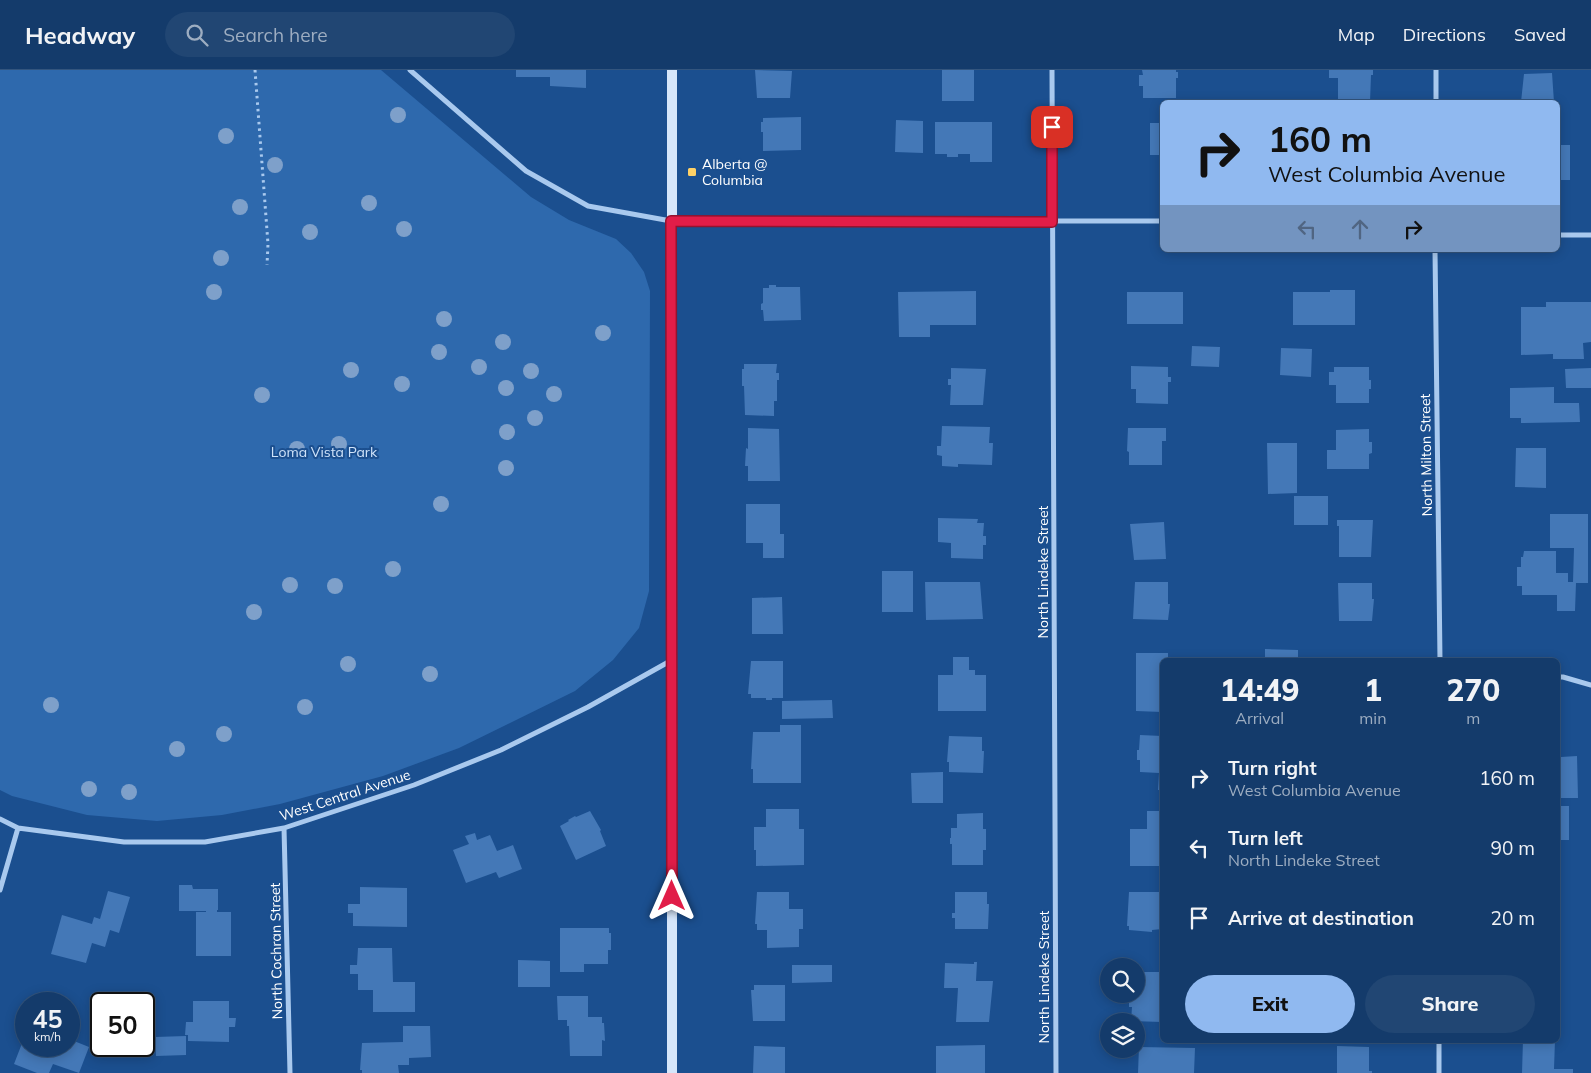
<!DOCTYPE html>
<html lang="en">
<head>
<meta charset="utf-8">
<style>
  body { margin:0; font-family:Mulish,sans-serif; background:#214673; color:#f1f3f6; height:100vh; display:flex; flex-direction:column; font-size:19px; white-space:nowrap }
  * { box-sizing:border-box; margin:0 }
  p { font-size:16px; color:#9dadc1 }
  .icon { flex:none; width:28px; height:28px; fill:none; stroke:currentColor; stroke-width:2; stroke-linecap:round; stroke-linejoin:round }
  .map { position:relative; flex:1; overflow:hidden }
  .sheet { position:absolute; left:1160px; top:588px; width:400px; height:385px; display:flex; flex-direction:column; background:#143b6b; border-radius:8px; box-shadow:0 2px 12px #0003,0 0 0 1px #33557e }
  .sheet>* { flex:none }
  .top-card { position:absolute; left:1160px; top:30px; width:400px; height:152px; border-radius:8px; box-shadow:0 2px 12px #0003,0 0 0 1px #33557e; background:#90b9f0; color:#111; overflow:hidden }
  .tools { position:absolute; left:1100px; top:888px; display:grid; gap:10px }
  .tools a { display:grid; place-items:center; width:45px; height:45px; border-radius:50%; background:#143b6b; box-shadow:0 2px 12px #0003,0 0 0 1px #33557e; font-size:25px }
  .speed { position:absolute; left:15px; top:922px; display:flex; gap:10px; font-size:25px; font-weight:700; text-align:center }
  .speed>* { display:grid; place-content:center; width:65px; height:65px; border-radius:50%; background:#143b6b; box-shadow:0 2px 12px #0003,0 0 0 1px #33557e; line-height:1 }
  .speed small { font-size:12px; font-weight:400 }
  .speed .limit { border:2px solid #111; border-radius:8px; background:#fff; color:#111 }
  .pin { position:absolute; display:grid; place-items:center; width:42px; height:42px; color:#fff; margin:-21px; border-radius:10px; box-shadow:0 2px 8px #0006 }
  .me { position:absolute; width:55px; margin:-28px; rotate:0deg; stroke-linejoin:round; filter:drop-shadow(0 0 4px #0008) }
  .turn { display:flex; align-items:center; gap:18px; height:105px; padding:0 25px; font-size:22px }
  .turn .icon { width:65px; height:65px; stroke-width:2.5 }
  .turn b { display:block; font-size:35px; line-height:42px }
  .lanes { display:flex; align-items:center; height:48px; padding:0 25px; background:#0003; justify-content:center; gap:25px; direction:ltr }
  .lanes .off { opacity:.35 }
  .eta { display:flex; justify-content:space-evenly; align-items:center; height:85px; text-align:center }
  .eta b { font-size:30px; font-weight:800; line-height:35px }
  .button { display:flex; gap:10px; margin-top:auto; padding:10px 25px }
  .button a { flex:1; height:58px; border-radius:30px; background:#90b9f0; color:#111; font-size:20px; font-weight:800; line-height:58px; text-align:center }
  .button a+a { background:#214673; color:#f1f3f6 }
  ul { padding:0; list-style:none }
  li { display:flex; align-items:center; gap:15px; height:70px; padding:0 25px }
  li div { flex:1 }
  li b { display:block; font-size:19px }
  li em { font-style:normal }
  header { display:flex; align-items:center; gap:30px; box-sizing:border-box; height:70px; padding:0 25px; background:#143b6b; border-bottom:1px solid #33557e }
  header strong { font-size:24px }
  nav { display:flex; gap:28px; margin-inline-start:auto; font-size:18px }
  .search { width:350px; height:45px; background:#214673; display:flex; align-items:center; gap:12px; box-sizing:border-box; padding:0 18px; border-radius:28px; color:#9dadc1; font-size:19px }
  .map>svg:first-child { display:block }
  .green { fill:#2e69ad }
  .building { fill:#4478b7 }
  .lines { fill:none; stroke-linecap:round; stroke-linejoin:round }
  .path { stroke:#a9c9ee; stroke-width:3; stroke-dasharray:2.5 4; stroke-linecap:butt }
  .minor { stroke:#a9c9ee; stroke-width:5 }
  .secondary { stroke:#d6e6fa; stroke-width:10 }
  .tree { fill:#7ea0ca }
  .route-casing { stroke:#92132f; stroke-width:12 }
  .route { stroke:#e11d48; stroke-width:9 }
  .poi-dot { fill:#ffd166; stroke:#1b4f8f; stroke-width:2 }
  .labels { text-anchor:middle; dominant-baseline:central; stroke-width:4; stroke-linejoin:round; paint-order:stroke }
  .poi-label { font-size:14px; fill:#fff; stroke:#1b4f8f; text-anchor:start }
  .park-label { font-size:14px; fill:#cfe3fa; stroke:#1b4f8f }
  .street-label { font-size:14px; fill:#fff; stroke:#1b4f8f }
</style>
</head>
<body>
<header>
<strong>Headway</strong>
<div class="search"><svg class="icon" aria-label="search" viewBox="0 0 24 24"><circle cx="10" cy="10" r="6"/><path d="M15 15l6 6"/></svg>Search here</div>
<nav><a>Map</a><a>Directions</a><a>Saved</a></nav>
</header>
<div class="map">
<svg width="1591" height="1003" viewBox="0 0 1591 1003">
  <rect width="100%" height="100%" fill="#1b4f8f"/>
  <path class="green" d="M0 0H381L531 127 569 150 616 169 631 183 644 202 650 221 649 521 639 558 613 590 575 621 459 678 383 706 280 734 222 745 157 751 87 745 12 726 0 720Z"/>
  <path class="building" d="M516 0H586V18L550 16V7H516Z
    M755 0 792 1 790 28H757Z
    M942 0H974V31H942Z
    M1142 0H1176V2H1178V8H1176V28H1143V16H1139V5H1143Z
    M1329 0H1373V5H1371L1370 32H1338V8H1329Z
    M1552 3 1554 32H1521L1524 4Z
    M801 47V80L763 81V62H761V52H763V48Z
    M896 50 923 51V83L895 82Z
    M935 52H992V92H970V84H958V87H947V84H935Z
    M1150 53H1162V85H1150Z
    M1558 75H1570V110H1558Z
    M769 215H776V217H800L801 250 764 251 763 240H761V234L763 233V218H769Z
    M1330 220H1355V255H1293V222H1330Z
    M976 221V255H930V267H899L898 222Z
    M1127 222H1183V254H1127Z
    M1546 232H1591V272L1583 273 1584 289H1553V284L1521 285V237H1546Z
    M1192 276 1220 277 1219 297 1191 296Z
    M1281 278 1312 279 1311 307 1280 305Z
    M744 294H777L776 303H779V310H777V331H774V346L745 345 744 316H742V299H744Z
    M1131 296 1168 297V307H1171V312H1168V334L1136 333V319H1131Z
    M1334 297H1369V310H1371V319H1369V333H1336V315H1329V302H1334Z
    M951 298 986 299 983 335H950L951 315H948V309H951Z
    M1591 298V318H1566L1565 299Z
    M1554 317V333H1579L1580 352 1521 353V348H1510V318Z
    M942 356 990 357 989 373H993L992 395 958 394V397L942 396V386L937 385V376H941Z
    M748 358 779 359 780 411H748V396H745L746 378 748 379Z
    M1128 358H1166V371H1162V395H1129V382L1127 381Z
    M1369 359V372H1372V383L1369 384V399H1327V380H1336V360Z
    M1267 373H1297V423L1268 424Z
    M1516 378H1546V418L1515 417Z
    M1294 426H1328V455H1294Z
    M746 434H780V464H784V488H763V473H746Z
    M1550 444H1588V513H1576L1575 541H1557V525H1522V516H1517V497H1521V487H1523L1524 481H1556V503H1568V512H1573L1574 478H1550Z
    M938 448 978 449 977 453H984L983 466H986V475H983V489L951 488V473L938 472Z
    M1337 450H1373L1371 487H1339V456H1337Z
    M1164 452 1166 489 1134 490 1130 454Z
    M882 501H913V542H882Z
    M925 512H980L983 549 926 550Z
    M1135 512H1168V534H1170L1168 550 1133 549Z
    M1338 513H1372V529H1374L1372 551H1339Z
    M782 527 783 564H752V528Z
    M1265 579 1298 580V590H1265Z
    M1136 583H1168V590H1162V642L1136 641Z
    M953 587H969V600H975V605H986V641H938V605H953Z
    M751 591H783V628H772V630H766V628H751V624H748Z
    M832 630 833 648 782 649V631Z
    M780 655H801V713H753V699H751L753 662H780Z
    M1140 665 1162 666V720H1158L1159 703 1140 702V690H1137V680H1139Z
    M949 666 982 667V681H984L983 703 949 702V692H947Z
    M1558 673H1560L1561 687 1577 686 1578 728H1558Z
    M943 702V733H912L911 703Z
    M1558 736H1569V770H1558Z
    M766 739H799V759H804V795L756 796V780H754V757H766Z
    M590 741 601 760 600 761 606 776 576 790 560 756 569 751 568 750 575 746 576 747Z
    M1147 741H1162V796H1130V759H1147Z
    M983 743V759H986V780H983V795H952V774H950V768H951V758H957V744Z
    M475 763 477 770 490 765 497 781 513 775 522 799 499 808 496 802 466 813 453 780 469 774 465 766Z
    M179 815H192L193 819H218V840H217V842H231V886H196V842H206V841H179Z
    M360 817 407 818V857L353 856V843H348V834H360Z
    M108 821 130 827 119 863 110 860 105 877 92 873 86 893 51 884 62 845 92 854 94 847 100 849Z
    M757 822H789V839H803V859H799V877L767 878V860H757V854H755Z
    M955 822H987V834H989L988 859H955V848H952V843H955Z
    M1129 822H1161L1162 859 1152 860V862L1129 860V856H1127Z
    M560 858H609V863H611V880H608V894H584V902H560Z
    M358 878H392L393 912H415V942H373V920H358V904H350V895H357Z
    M518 890 550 891V917H518Z
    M974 892H977L976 911H993L989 952H956L958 918H944L945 893 974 894Z
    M792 895H832V912L792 913Z
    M1136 902H1162V952L1131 951 1132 937H1129V924H1136Z
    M754 915H785V951H753L751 920H754Z
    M557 926H588V947H602V953H604L605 971 602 970V986H570L569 956H567V950H558Z
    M193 931H229V948H236L235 957H229V972L188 971V965H185L186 952H193Z
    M403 956H430L431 987 409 988V995H398L399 1003H362V1000H360L362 973 403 972Z
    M26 963V976H69V969L89 977 79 1003 53 994 49 1003H37L14 994Z
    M186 966V985L156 986 155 967Z
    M1523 970H1555L1554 999H1573V1003H1522Z
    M985 975V1003H936V976Z
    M754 976 785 977V1003H753Z
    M1337 976 1369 977V1001H1372V1003H1337Z
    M1139 977 1195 978 1194 1003H1138Z"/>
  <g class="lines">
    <path class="path" d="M255 0 268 174 267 195"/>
    <path class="minor" d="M410 0 526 101 588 136 671 151H1162
      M1052 0 1056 1003
      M1436 32V0
      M1558 165H1591
      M1435 180 1440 590
      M1558 607H1563L1591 615
      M0 749 18 758 124 772H205L284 758 414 715 501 680 588 637 672 590
      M284 758 290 1003
      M0 820 18 758
      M1439 1003V970"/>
    <path class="secondary" d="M672 0V1003"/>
  </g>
  <g class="tree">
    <circle cx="398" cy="45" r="8"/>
    <circle cx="226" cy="66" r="8"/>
    <circle cx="275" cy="95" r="8"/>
    <circle cx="369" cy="133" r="8"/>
    <circle cx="240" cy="137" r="8"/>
    <circle cx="404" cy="159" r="8"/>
    <circle cx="310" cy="162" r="8"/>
    <circle cx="221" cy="188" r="8"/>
    <circle cx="214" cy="222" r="8"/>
    <circle cx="444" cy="249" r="8"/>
    <circle cx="603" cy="263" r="8"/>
    <circle cx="503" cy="272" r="8"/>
    <circle cx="439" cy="282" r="8"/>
    <circle cx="479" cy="297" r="8"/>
    <circle cx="351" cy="300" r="8"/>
    <circle cx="531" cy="301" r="8"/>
    <circle cx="402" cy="314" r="8"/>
    <circle cx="506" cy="318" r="8"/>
    <circle cx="554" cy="324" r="8"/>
    <circle cx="262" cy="325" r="8"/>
    <circle cx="535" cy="348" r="8"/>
    <circle cx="507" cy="362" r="8"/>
    <circle cx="339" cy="374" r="8"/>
    <circle cx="297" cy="379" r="8"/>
    <circle cx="506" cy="398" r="8"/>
    <circle cx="441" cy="434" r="8"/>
    <circle cx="393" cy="499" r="8"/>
    <circle cx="290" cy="515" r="8"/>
    <circle cx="335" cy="516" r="8"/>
    <circle cx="254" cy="542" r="8"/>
    <circle cx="348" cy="594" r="8"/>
    <circle cx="430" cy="604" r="8"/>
    <circle cx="51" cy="635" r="8"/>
    <circle cx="305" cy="637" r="8"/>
    <circle cx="224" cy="664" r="8"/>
    <circle cx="177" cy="679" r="8"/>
    <circle cx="89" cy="719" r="8"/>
    <circle cx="129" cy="722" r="8"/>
  </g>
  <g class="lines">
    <g class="route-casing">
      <path id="route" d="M672 826 671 151 1052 152V57"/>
    </g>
    <use href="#route" class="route"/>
  </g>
  <rect class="poi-dot" x="687" y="97" width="10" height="10" rx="2.5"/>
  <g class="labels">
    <g class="poi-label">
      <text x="702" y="94">Alberta @<tspan x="702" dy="16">Columbia</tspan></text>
    </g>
    <g class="park-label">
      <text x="324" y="382">Loma Vista Park</text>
    </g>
    <g class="street-label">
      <text transform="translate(1426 385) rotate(-91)">North Milton Street</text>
      <text transform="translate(1043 502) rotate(-90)">North Lindeke Street</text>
      <text transform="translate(345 725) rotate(-18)">West Central Avenue</text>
      <text transform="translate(276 881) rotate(-91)">North Cochran Street</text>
      <text transform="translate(1044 907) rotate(-90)">North Lindeke Street</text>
    </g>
  </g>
</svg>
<div class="tools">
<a><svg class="icon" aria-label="search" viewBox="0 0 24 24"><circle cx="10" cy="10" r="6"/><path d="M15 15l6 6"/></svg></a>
<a><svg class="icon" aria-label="layers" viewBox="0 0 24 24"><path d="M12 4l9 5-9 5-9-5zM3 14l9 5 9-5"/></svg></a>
</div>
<div class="speed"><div>45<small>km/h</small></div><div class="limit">50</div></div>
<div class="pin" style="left:1052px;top:57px;background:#d93025"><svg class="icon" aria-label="arrive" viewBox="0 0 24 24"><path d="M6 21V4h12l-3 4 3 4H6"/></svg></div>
<svg class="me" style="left:672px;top:826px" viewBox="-20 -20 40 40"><path d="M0-17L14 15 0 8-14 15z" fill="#e11d48" stroke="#fff" stroke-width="4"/></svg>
<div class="top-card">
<div class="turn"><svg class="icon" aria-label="right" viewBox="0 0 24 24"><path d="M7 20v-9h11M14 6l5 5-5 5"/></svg><div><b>160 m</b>West Columbia Avenue</div></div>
<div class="lanes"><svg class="icon off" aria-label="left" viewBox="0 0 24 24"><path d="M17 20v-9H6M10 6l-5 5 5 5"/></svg><svg class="icon off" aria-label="ahead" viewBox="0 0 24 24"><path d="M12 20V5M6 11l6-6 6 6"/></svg><svg class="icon" aria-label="right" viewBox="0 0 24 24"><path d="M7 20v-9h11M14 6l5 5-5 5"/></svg></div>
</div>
<section class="sheet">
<div class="eta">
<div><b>14:49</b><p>Arrival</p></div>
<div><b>1</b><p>min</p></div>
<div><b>270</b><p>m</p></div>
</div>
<ul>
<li><svg class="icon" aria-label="right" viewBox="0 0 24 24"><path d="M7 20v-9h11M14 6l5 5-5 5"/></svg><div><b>Turn right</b><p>West Columbia Avenue</p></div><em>160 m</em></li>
<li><svg class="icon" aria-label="left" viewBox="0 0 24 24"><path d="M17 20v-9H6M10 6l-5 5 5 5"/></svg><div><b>Turn left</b><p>North Lindeke Street</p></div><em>90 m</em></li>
<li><svg class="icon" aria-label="arrive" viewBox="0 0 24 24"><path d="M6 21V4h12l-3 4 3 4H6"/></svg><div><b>Arrive at destination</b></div><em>20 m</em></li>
</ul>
<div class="button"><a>Exit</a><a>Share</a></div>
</section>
</div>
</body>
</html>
